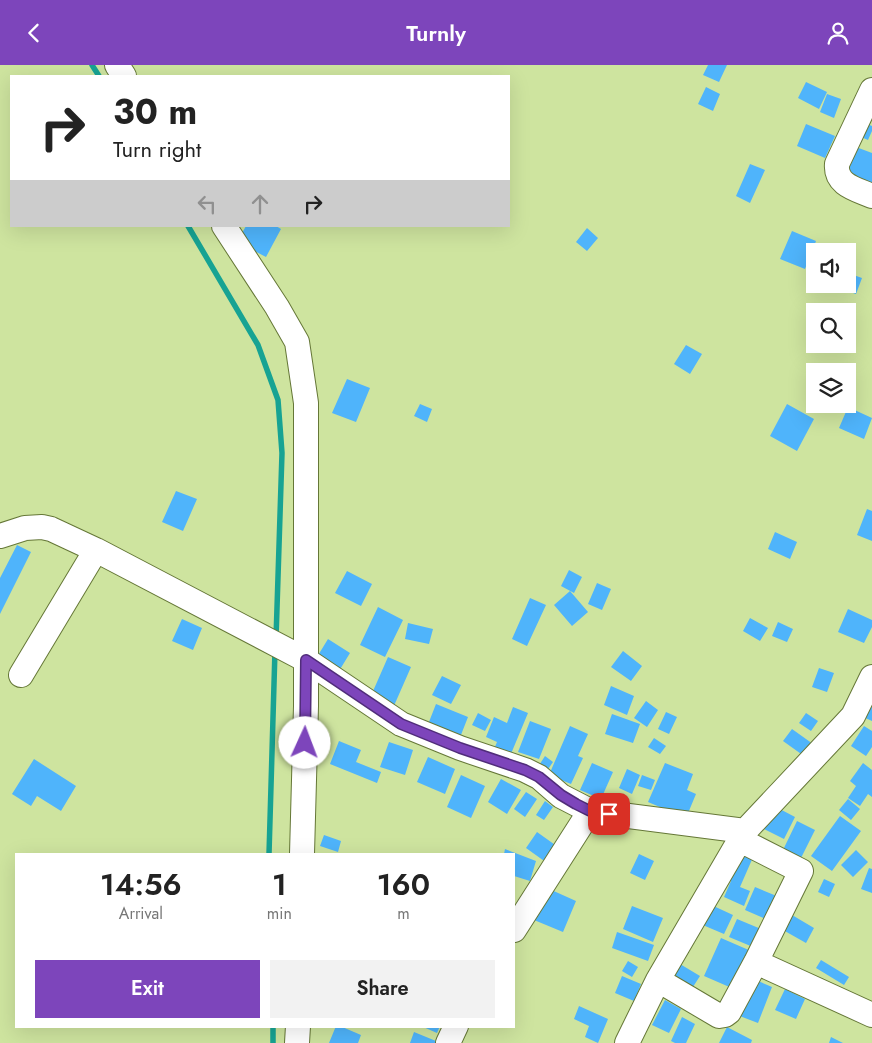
<!DOCTYPE html>
<html lang="en">
<head>
<meta charset="utf-8">
<style>
  body { margin:0; font-family:Jost,sans-serif; background:#f2f2f2; color:#222; height:100vh; display:flex; flex-direction:column; font-size:19px; white-space:nowrap }
  * { box-sizing:border-box; margin:0 }
  p { font-size:16px; color:#767676 }
  .icon { flex:none; width:28px; height:28px; fill:none; stroke:currentColor; stroke-width:2; stroke-linecap:round; stroke-linejoin:round }
  .map { position:relative; flex:1; overflow:hidden }
  .sheet { position:absolute; left:15px; top:788px; width:500px; height:175px; display:flex; flex-direction:column; background:#fff; border-radius:0px; box-shadow:0 5px 20px #0002 }
  .sheet>* { flex:none }
  .hud { position:absolute; left:10px; top:10px; width:500px; height:152px; border-radius:0px; box-shadow:0 5px 20px #0002; background:#fff; color:#222; overflow:hidden }
  .tools { position:absolute; left:806px; top:178px; display:grid; gap:10px }
  .tools a { display:grid; place-items:center; width:50px; height:50px; border-radius:0px; background:#fff; box-shadow:0 5px 20px #0002; font-size:25px }
  .pin { position:absolute; display:grid; place-items:center; width:42px; height:42px; color:#fff; margin:-21px; border-radius:10px; box-shadow:0 2px 8px #0006 }
  .me { position:absolute; width:55px; margin:-28px; rotate:2deg; stroke-linejoin:round; filter:drop-shadow(0 0 4px #0008) }
  .turn { display:flex; align-items:center; gap:18px; height:105px; padding:0 20px; font-size:22px }
  .turn .icon { width:65px; height:65px; stroke-width:2.5 }
  .turn b { display:block; font-size:35px; line-height:42px }
  .lanes { display:flex; align-items:center; height:48px; padding:0 20px; background:#0003; justify-content:center; gap:25px; direction:ltr }
  .lanes .off { opacity:.35 }
  .eta { display:flex; justify-content:space-evenly; align-items:center; height:85px; text-align:center }
  .eta b { font-size:30px; font-weight:600; line-height:35px }
  .cta { display:flex; gap:10px; margin-top:auto; padding:10px 20px }
  .cta a { flex:1; height:58px; border-radius:0px; background:#7d45bb; color:#fff; font-size:20px; font-weight:600; line-height:58px; text-align:center }
  .cta a+a { background:#f2f2f2; color:#222 }
  header { display:flex; justify-content:space-between; align-items:center; height:65px; padding:0 20px; background:#7d45bb; color:#fff; font-size:22px; font-weight:600 }
  .map>svg:first-child { display:block }
  .lines { fill:none; stroke-linecap:round; stroke-linejoin:round }
  .stream { stroke:#17a393; stroke-width:5.5 }
  .building { fill:#4fb4fb }
  .minor-casing { stroke:#657737; stroke-width:26 }
  .minor { stroke:#fff; stroke-width:24 }
  .route-casing { stroke:#512d7a; stroke-width:12 }
  .route { stroke:#7d45bb; stroke-width:9 }
</style>
</head>
<body>
<header><svg class="icon" aria-label="back" viewBox="0 0 24 24"><path d="M15 5l-7 7 7 7"/></svg>Turnly<svg class="icon" aria-label="person" viewBox="0 0 24 24"><circle cx="12" cy="8" r="4"/><path d="M4 21q1-7 8-7t8 7"/></svg></header>
<div class="map">
<svg width="872" height="978" viewBox="0 0 872 978">
  <rect width="100%" height="100%" fill="#cee49f"/>
  <g class="lines">
    <path class="stream" d="M92 0 99 11
      M188 161 258 280 278 335 282 388 276 574
      M269 789 275 585
      M273 961V978"/>
  </g>
  <path class="building" d="M708 0H727L719 17 703 10Z
    M806 17 827 27 819 44 798 33Z
    M706 22 720 29 713 46 698 39Z
    M827 29 841 34 834 53 820 47Z
    M865 58 872 61V66L868 75 859 71Z
    M806 59 835 71 825 93 797 81Z
    M856 82 872 88V121L844 110Z
    M750 99 765 105 750 138 736 131Z
    M246 161H276L281 164 266 192 237 177Z
    M587 163 598 173 587 186 576 177Z
    M792 166 816 176 805 204 780 194Z
    M848 208 862 213 856 229 835 222 836 219H848Z
    M686 280 702 289 690 309 674 299Z
    M347 314 370 323 356 357 332 348Z
    M420 339 432 344 427 357 414 351Z
    M787 339 814 354 797 386 770 371Z
    M848 342 872 353 864 374 839 363Z
    M176 426 197 434 183 466 162 457Z
    M867 444 872 446V476L857 470Z
    M775 467 797 477 790 494 768 484Z
    M17 480 31 487 0 549V513Z
    M569 505 582 512 574 528 561 521Z
    M347 506 372 519 361 541 335 528Z
    M597 518 611 524 602 545 588 539Z
    M570 526 588 547 572 561 554 540Z
    M530 533 546 540 527 581 512 574Z
    M378 542 403 555 385 592 360 580Z
    M848 544 872 555V562L864 578 838 567Z
    M750 553 768 563 760 576 743 566Z
    M182 554 202 563 193 585 172 576Z
    M778 557 793 564 787 577 772 571Z
    M408 558 433 564 429 579 405 574Z
    M328 574 350 588 339 606 317 592Z
    M623 586 642 601 631 616 611 602Z
    M388 592 411 602 393 643 370 633Z
    M819 603 834 608 827 627 812 622Z
    M442 611 461 620 451 639 432 630Z
    M611 621 634 631 627 650 604 640Z
    M646 636 658 645 647 662 634 653Z
    M872 638V656L863 652Z
    M436 639 468 652 459 675 427 662Z
    M513 642 528 648 508 696 492 689 497 677 486 672 494 652 507 658Z
    M666 647 677 652 669 669 658 664Z
    M478 648 491 655 485 666 472 660Z
    M806 648 818 656 811 666 799 658Z
    M612 649 640 659 633 678 605 669Z
    M530 656 551 664 539 694 518 687Z
    M570 661 588 669 578 691 583 693 571 719 549 710Z
    M864 661 872 666V682L866 691 851 681Z
    M792 664 813 679 804 691 783 676Z
    M654 673 666 681 660 689 648 682Z
    M339 676 361 685 356 697 381 707 377 718 330 699Z
    M389 677 413 685 405 710 380 702Z
    M545 691 553 697 544 710 536 705Z
    M428 692 455 704 445 729 417 717Z
    M34 694 76 721 61 746 37 731 31 741 12 729Z
    M592 698 613 707 601 734 580 725Z
    M665 698 693 709 687 725 696 729 686 753 648 737Z
    M863 698 872 705V732L868 729 860 741 848 733 856 721 850 716Z
    M627 704 640 710 632 729 619 723Z
    M461 710 485 721 471 753 447 742Z
    M642 710 655 715 651 725 638 721Z
    M501 714 521 725 507 749 488 737Z
    M526 727 537 734 525 752 514 744Z
    M848 734 860 744 851 755 839 745Z
    M545 736 553 742 544 755 536 750Z
    M776 742 795 752 784 774 764 764Z
    M840 751 861 766 832 806 811 791Z
    M797 756 815 765 801 793 783 785Z
    M537 767 558 782 547 798 526 783Z
    M324 770 341 776 338 787 320 781Z
    M505 784 536 796 530 816 514 811V789H504Z
    M740 784 754 790 740 822 750 826 744 841 724 832 731 816 726 814Z
    M856 785 868 797 853 812 841 800Z
    M639 789 654 796 645 815 630 808Z
    M869 803 872 804V828L861 824Z
    M824 814 835 819 829 832 818 827Z
    M755 822 779 832 768 855 745 845Z
    M547 823 576 836 563 867 534 855Z
    M707 838 733 850 724 869 698 858Z
    M632 841 663 853 653 877 623 864Z
    M792 850 814 863 806 878 783 865Z
    M737 854 761 864 753 882 729 872Z
    M617 867 654 880 648 896 612 883Z
    M721 873 751 886 734 924 704 911Z
    M821 895 849 912 844 920 816 903Z
    M628 896 638 902 632 912 622 906Z
    M675 896 700 911 691 925 667 910Z
    M622 911 641 919 634 936 615 928Z
    M751 913 772 922 758 958 737 950Z
    M785 924 805 934 796 954 775 945Z
    M665 935 681 944 669 968 652 960Z
    M579 941 608 954 598 978 585 972 589 961 574 954Z
    M682 952 695 959 686 978H675L671 976Z
    M336 961H340L361 970 358 978H329Z
    M421 961H440L437 968Z
    M727 962 752 975 751 978H719Z
    M414 967 436 976 435 978H410Z
    M831 972 843 978H829Z"/>
  <g class="lines">
    <g class="minor-casing">
      <path id="minor" d="M117 0 124 11
        M872 25 837 99C835 120 856 124 872 131
        M224 161 277 242 297 277 306 338V641L302 789
        M0 471 25 463 42 462 51 464 96 485 306 595 401 659 460 683 525 705 539 712 561 731 590 746 745 766
        M21 610 96 485
        M514 865 590 746
        M756 897 872 950
        M658 915 719 951 725 950 729 947 756 897 801 806 740 775
        M297 978 298 961
        M448 978 456 961
        M627 978 658 915 745 766 853 651 872 612"/>
    </g>
    <use href="#minor" class="minor"/>
  </g>
  <g class="lines">
    <g class="route-casing">
      <path id="route" d="M305 678 306 595 401 659 460 683 525 705 539 712 561 730 576 739 590 746 609 749"/>
    </g>
    <use href="#route" class="route"/>
  </g>
</svg>
<div class="tools">
<a><svg class="icon" aria-label="sound" viewBox="0 0 24 24"><path d="M4 9h4l5-4v14l-5-4H4zM17 9q2 3 0 6"/></svg></a>
<a><svg class="icon" aria-label="search" viewBox="0 0 24 24"><circle cx="10" cy="10" r="6"/><path d="M15 15l6 6"/></svg></a>
<a><svg class="icon" aria-label="layers" viewBox="0 0 24 24"><path d="M12 4l9 5-9 5-9-5zM3 14l9 5 9-5"/></svg></a>
</div>
<div class="pin" style="left:609px;top:749px;background:#d93025"><svg class="icon" aria-label="arrive" viewBox="0 0 24 24"><path d="M6 21V4h12l-3 4 3 4H6"/></svg></div>
<svg class="me" style="left:305px;top:678px" viewBox="-20 -20 40 40"><circle r="19" fill="#fff"/><path d="M0-13L10 11 0 6-10 11z" fill="#7d45bb"/></svg>
<div class="hud">
<div class="turn"><svg class="icon" aria-label="right" viewBox="0 0 24 24"><path d="M7 20v-9h11M14 6l5 5-5 5"/></svg><div><b>30 m</b>Turn right</div></div>
<div class="lanes"><svg class="icon off" aria-label="left" viewBox="0 0 24 24"><path d="M17 20v-9H6M10 6l-5 5 5 5"/></svg><svg class="icon off" aria-label="ahead" viewBox="0 0 24 24"><path d="M12 20V5M6 11l6-6 6 6"/></svg><svg class="icon" aria-label="right" viewBox="0 0 24 24"><path d="M7 20v-9h11M14 6l5 5-5 5"/></svg></div>
</div>
<section class="sheet">
<div class="eta">
<div><b>14:56</b><p>Arrival</p></div>
<div><b>1</b><p>min</p></div>
<div><b>160</b><p>m</p></div>
</div>
<div class="cta"><a>Exit</a><a>Share</a></div>
</section>
</div>
</body>
</html>
